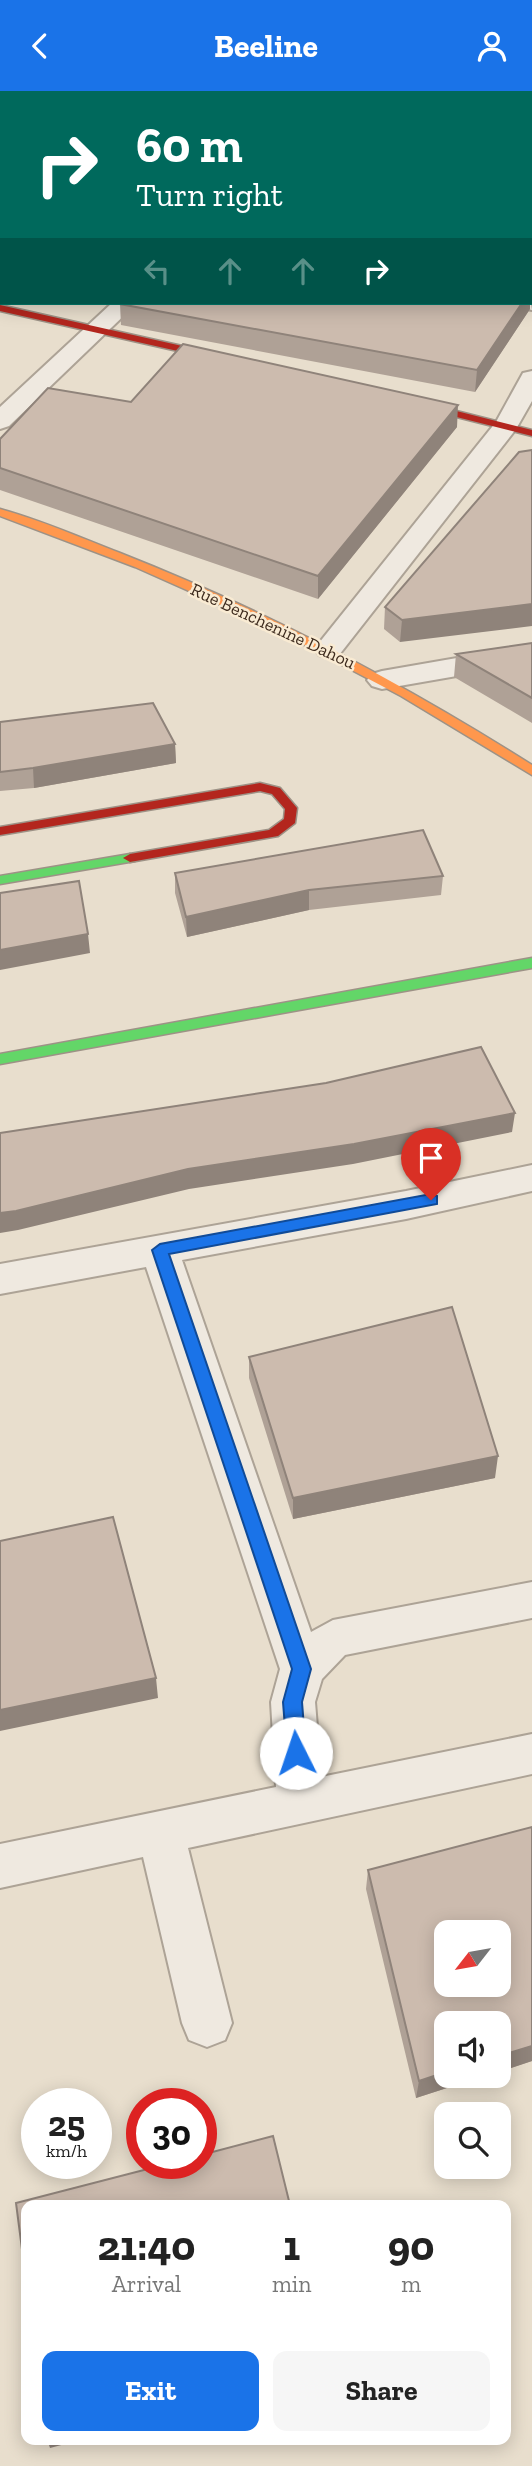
<!DOCTYPE html>
<html lang="en">
<head>
<meta charset="utf-8">
<style>
  body { margin:0; font-family:"Zilla Slab",serif; background:#f6f6f6; color:#222; height:100vh; display:flex; flex-direction:column; font-size:26px; white-space:nowrap }
  * { box-sizing:border-box; margin:0 }
  p { font-size:23px; color:#767676 }
  .icon { flex:none; width:38px; height:38px; fill:none; stroke:currentColor; stroke-width:2; stroke-linecap:round; stroke-linejoin:round }
  .map { position:relative; flex:1; overflow:hidden }
  .details { position:absolute; left:21px; top:2109px; width:490px; height:245px; display:flex; flex-direction:column; background:#fff; border-radius:14px; box-shadow:0 4px 18px #0003 }
  .details>* { flex:none }
  .hud { position:absolute; left:0px; top:0px; width:532px; height:214px; box-shadow:0 4px 18px #0003; background:#00695c; color:#fff; overflow:hidden }
  .needle { width:46px; rotate:239deg }
  .buttons { position:absolute; left:434px; top:1829px; display:grid; gap:14px }
  .buttons a { display:grid; place-items:center; width:77px; height:77px; border-radius:14px; background:#fff; box-shadow:0 4px 18px #0003; font-size:35px }
  .speed { position:absolute; left:21px; top:1997px; display:flex; gap:14px; font-size:35px; font-weight:700; text-align:center }
  .speed>* { display:grid; place-content:center; width:91px; height:91px; border-radius:50%; background:#fff; box-shadow:0 4px 18px #0003; line-height:1 }
  .speed small { font-size:18px; font-weight:400 }
  .speed .limit { border:10px solid #d22; background:#fff; color:#111 }
  .pin { position:absolute; display:grid; place-items:center; width:60px; height:60px; color:#fff; margin:-72px -30px; border-radius:50% 50% 50% 0; rotate:-45deg; box-shadow:0 0 7px #0007 }
  .pin .icon { rotate:45deg }
  .me { position:absolute; width:77px; margin:-38px; rotate:356deg; stroke-linejoin:round; filter:drop-shadow(0 0 5px #0008) }
  .turn { display:flex; align-items:center; gap:24px; height:147px; padding:0 21px; font-size:32px }
  .turn .icon { width:91px; height:91px; stroke-width:2.5 }
  .turn b { display:block; font-size:49px; line-height:60px }
  .lanes { display:flex; align-items:center; height:66px; padding:0 21px; background:#0003; justify-content:center; gap:35px; direction:ltr }
  .lanes .off { opacity:.35 }
  .eta { display:flex; justify-content:space-evenly; align-items:center; height:119px; text-align:center }
  .eta b { font-size:42px; font-weight:700; line-height:49px }
  .cta { display:flex; gap:14px; margin-top:auto; padding:14px 21px }
  .cta a { flex:1; height:80px; border-radius:14px; background:#1a73e8; color:#fff; font-size:28px; font-weight:700; line-height:80px; text-align:center }
  .cta a+a { background:#f6f6f6; color:#222 }
  header { display:flex; justify-content:space-between; align-items:center; height:91px; padding:0 21px; background:#1a73e8; color:#fff; font-size:32px; font-weight:700 }
  .map>svg:first-child { display:block }
  .lines { fill:none; stroke-linecap:round; stroke-linejoin:round }
  .street-casing { stroke:#ada396; stroke-width:4 }
  .fast-casing { stroke:#9d9286; stroke-width:3 }
  .slow-casing { stroke:#9d9286; stroke-width:3 }
  .jam-casing { stroke:#9d9286; stroke-width:3 }
  .street { fill:#efe9e0; fill-rule:evenodd }
  .fast { fill:#63d668; fill-rule:evenodd }
  .slow { fill:#ff974d; fill-rule:evenodd }
  .jam { fill:#b3261e; fill-rule:evenodd }
  .wall { fill:#afa196 }
  .shaded-wall { fill:#8f837a }
  .building { fill:#ccbbae; stroke:#8f837a; stroke-width:2; fill-rule:evenodd }
  .route { fill:#1a73e8; stroke:#114b97; stroke-width:2 }
  .labels { text-anchor:middle; dominant-baseline:central; stroke-width:5; stroke-linejoin:round; paint-order:stroke }
  .far-street-label { font-size:18px; fill:#3d2a1d; stroke:#f9ebd3 }
</style>
</head>
<body>
<header><svg class="icon" aria-label="back" viewBox="0 0 24 24"><path d="M15 5l-7 7 7 7"/></svg>Beeline<svg class="icon" aria-label="person" viewBox="0 0 24 24"><circle cx="12" cy="8" r="4"/><path d="M4 21q1-7 8-7t8 7"/></svg></header>
<div class="map">
<svg width="532" height="2375" viewBox="0 0 532 2375">
  <rect width="100%" height="100%" fill="#e8decd"/>
  <g class="lines">
    <g class="street-casing">
      <path id="street" d="M120 0H140V2H120Z
        M230 0H250V2H230Z
        M422 0H442V2H422Z
        M530 67H532V79H530Z
        M0 94H2V108H0Z
        M530 205 532 219 522 217 518 212H530Z
        M112 212H137L9 335 0 338V316Z
        M532 280V310L516 338 339 564 329 567 319 564 315 558 319 552 496 331 523 282Z
        M532 554V572L382 598 372 595 367 589 372 583 382 580Z
        M532 1074V1100L406 1128 182 1169 311 1541 333 1529 532 1491V1527L345 1564 322 1588 315 1611 321 1686 532 1643V1683L188 1757 232 1932 225 1949 207 1956 189 1949 182 1932 143 1766 0 1797V1753L276 1696 271 1611 280 1578 146 1176 0 1203V1173L406 1100Z"/>
    </g>
    <g class="fast-casing">
      <path id="fast" d="M130 763 137 767 135 770 0 793V785Z
        M532 867V877L0 973V963Z"/>
    </g>
    <g class="slow-casing">
      <path id="slow" d="M0 418C41 429 81 447 120 462 265 519 401 591 532 674V684L401 605 270 536 135 476 0 425Z"/>
    </g>
    <g class="jam-casing">
      <path id="jam" d="M0 214 231 266 236 269 231 272 0 220Z
        M405 307 532 339V345L401 312V308Z
        M260 692 280 697 297 717 295 732 278 745 130 771 123 767 130 763 269 739 284 728 285 718 272 703 260 700 0 744V736Z"/>
    </g>
    <use href="#street" class="street"/>
    <use href="#fast" class="fast"/>
    <use href="#slow" class="slow"/>
    <use href="#jam" class="jam"/>
  </g>
  <path class="wall" d="M0 0H94V2H2V94H0Z
    M456 0H532V14H530V2H456Z
    M530 84H532V192H530Z
    M121 212H530V218L475 301 121 234 120 213Z
    M131 311 457 336 318 508 0 399V348Z
    M532 359 400 551 384 538 385 516Z
    M532 552V632L454 586 456 563Z
    M0 631 175 653 176 672 34 697 0 700Z
    M175 782 443 785 441 804 309 819 187 846 175 802Z
    M249 1266 495 1387 293 1428 249 1287Z
    M532 1736V1970L499 1981 446 1984H487L416 2007 366 1798 368 1779Z"/>
  <path class="shaded-wall" d="M522 212H530V218L475 301 477 279Z
    M458 314 457 336 318 508V485Z
    M532 513V535L400 551 402 529Z
    M175 653 176 672 34 697 33 677Z
    M309 799V819L187 846 186 826Z
    M88 843 90 862 0 879V859Z
    M515 1022 512 1041 353 1073 189 1098 18 1139 0 1142V1122L188 1078Z
    M498 1365 495 1387 293 1428V1407Z
    M156 1587 158 1607 0 1640V1619Z
    M532 1955V1970L499 1981V1965Z
    M446 1981V1984H487L416 2007 419 1990Z
    M47 2348H84L50 2357Z"/>
  <path class="building" d="M0 0H90V2H2V74H0Z
    M133 0H204V2H133Z
    M251 0H401L402 2H251Z
    M530 84H532V172L530 171Z
    M121 212H522L477 279 120 213Z
    M183 253 458 314 318 485 0 377V348L48 297 131 311Z
    M532 359V513L402 529 385 516 519 361Z
    M532 552V607L456 563Z
    M153 612 175 653 33 677 0 681V631Z
    M423 739 443 785 309 799 186 826 175 782Z
    M79 790 88 843 0 859V802Z
    M481 956 515 1022 354 1053 188 1078 16 1120 0 1122V1042L326 992Z
    M452 1216 498 1365 293 1407 249 1266Z
    M113 1426 156 1587 0 1619V1450Z
    M532 1736V1955L499 1965V1932H446V1981L419 1990 368 1779ZM446 1841H499V1894H446Z
    M273 2045 290 2114H26V2189L16 2112 171 2072H201V2064Z"/>
  <path class="route" d="M431 1103 437 1105V1113L169 1163 311 1578 302 1611 306 1662 303 1668 296 1671 290 1668 287 1662 283 1611 292 1578 152 1159 160 1153Z"/>
  <g class="labels">
    <g class="far-street-label">
      <text transform="translate(273 535) rotate(25)">Rue Benchenine Dahou</text>
    </g>
  </g>
</svg>
<div class="buttons">
<a><svg class="needle" viewBox="-14 -14 28 28"><path d="M0-13l5 13h-10z" fill="#e53935"/><path d="M0 13l5-13h-10z" fill="#767676"/></svg></a>
<a><svg class="icon" aria-label="sound" viewBox="0 0 24 24"><path d="M4 9h4l5-4v14l-5-4H4zM17 9q2 3 0 6"/></svg></a>
<a><svg class="icon" aria-label="search" viewBox="0 0 24 24"><circle cx="10" cy="10" r="6"/><path d="M15 15l6 6"/></svg></a>
</div>
<div class="speed"><div>25<small>km/h</small></div><div class="limit">30</div></div>
<div class="pin" style="left:431px;top:1109px;background:#d93025"><svg class="icon" aria-label="arrive" viewBox="0 0 24 24"><path d="M6 21V4h12l-3 4 3 4H6"/></svg></div>
<svg class="me" style="left:296px;top:1662px" viewBox="-20 -20 40 40"><circle r="19" fill="#fff"/><path d="M0-13L10 11 0 6-10 11z" fill="#1a73e8"/></svg>
<div class="hud">
<div class="turn"><svg class="icon" aria-label="right" viewBox="0 0 24 24"><path d="M7 20v-9h11M14 6l5 5-5 5"/></svg><div><b>60 m</b>Turn right</div></div>
<div class="lanes"><svg class="icon off" aria-label="left" viewBox="0 0 24 24"><path d="M17 20v-9H6M10 6l-5 5 5 5"/></svg><svg class="icon off" aria-label="ahead" viewBox="0 0 24 24"><path d="M12 20V5M6 11l6-6 6 6"/></svg><svg class="icon off" aria-label="ahead" viewBox="0 0 24 24"><path d="M12 20V5M6 11l6-6 6 6"/></svg><svg class="icon" aria-label="right" viewBox="0 0 24 24"><path d="M7 20v-9h11M14 6l5 5-5 5"/></svg></div>
</div>
<section class="details">
<div class="eta">
<div><b>21:40</b><p>Arrival</p></div>
<div><b>1</b><p>min</p></div>
<div><b>90</b><p>m</p></div>
</div>
<div class="cta"><a>Exit</a><a>Share</a></div>
</section>
</div>
</body>
</html>
